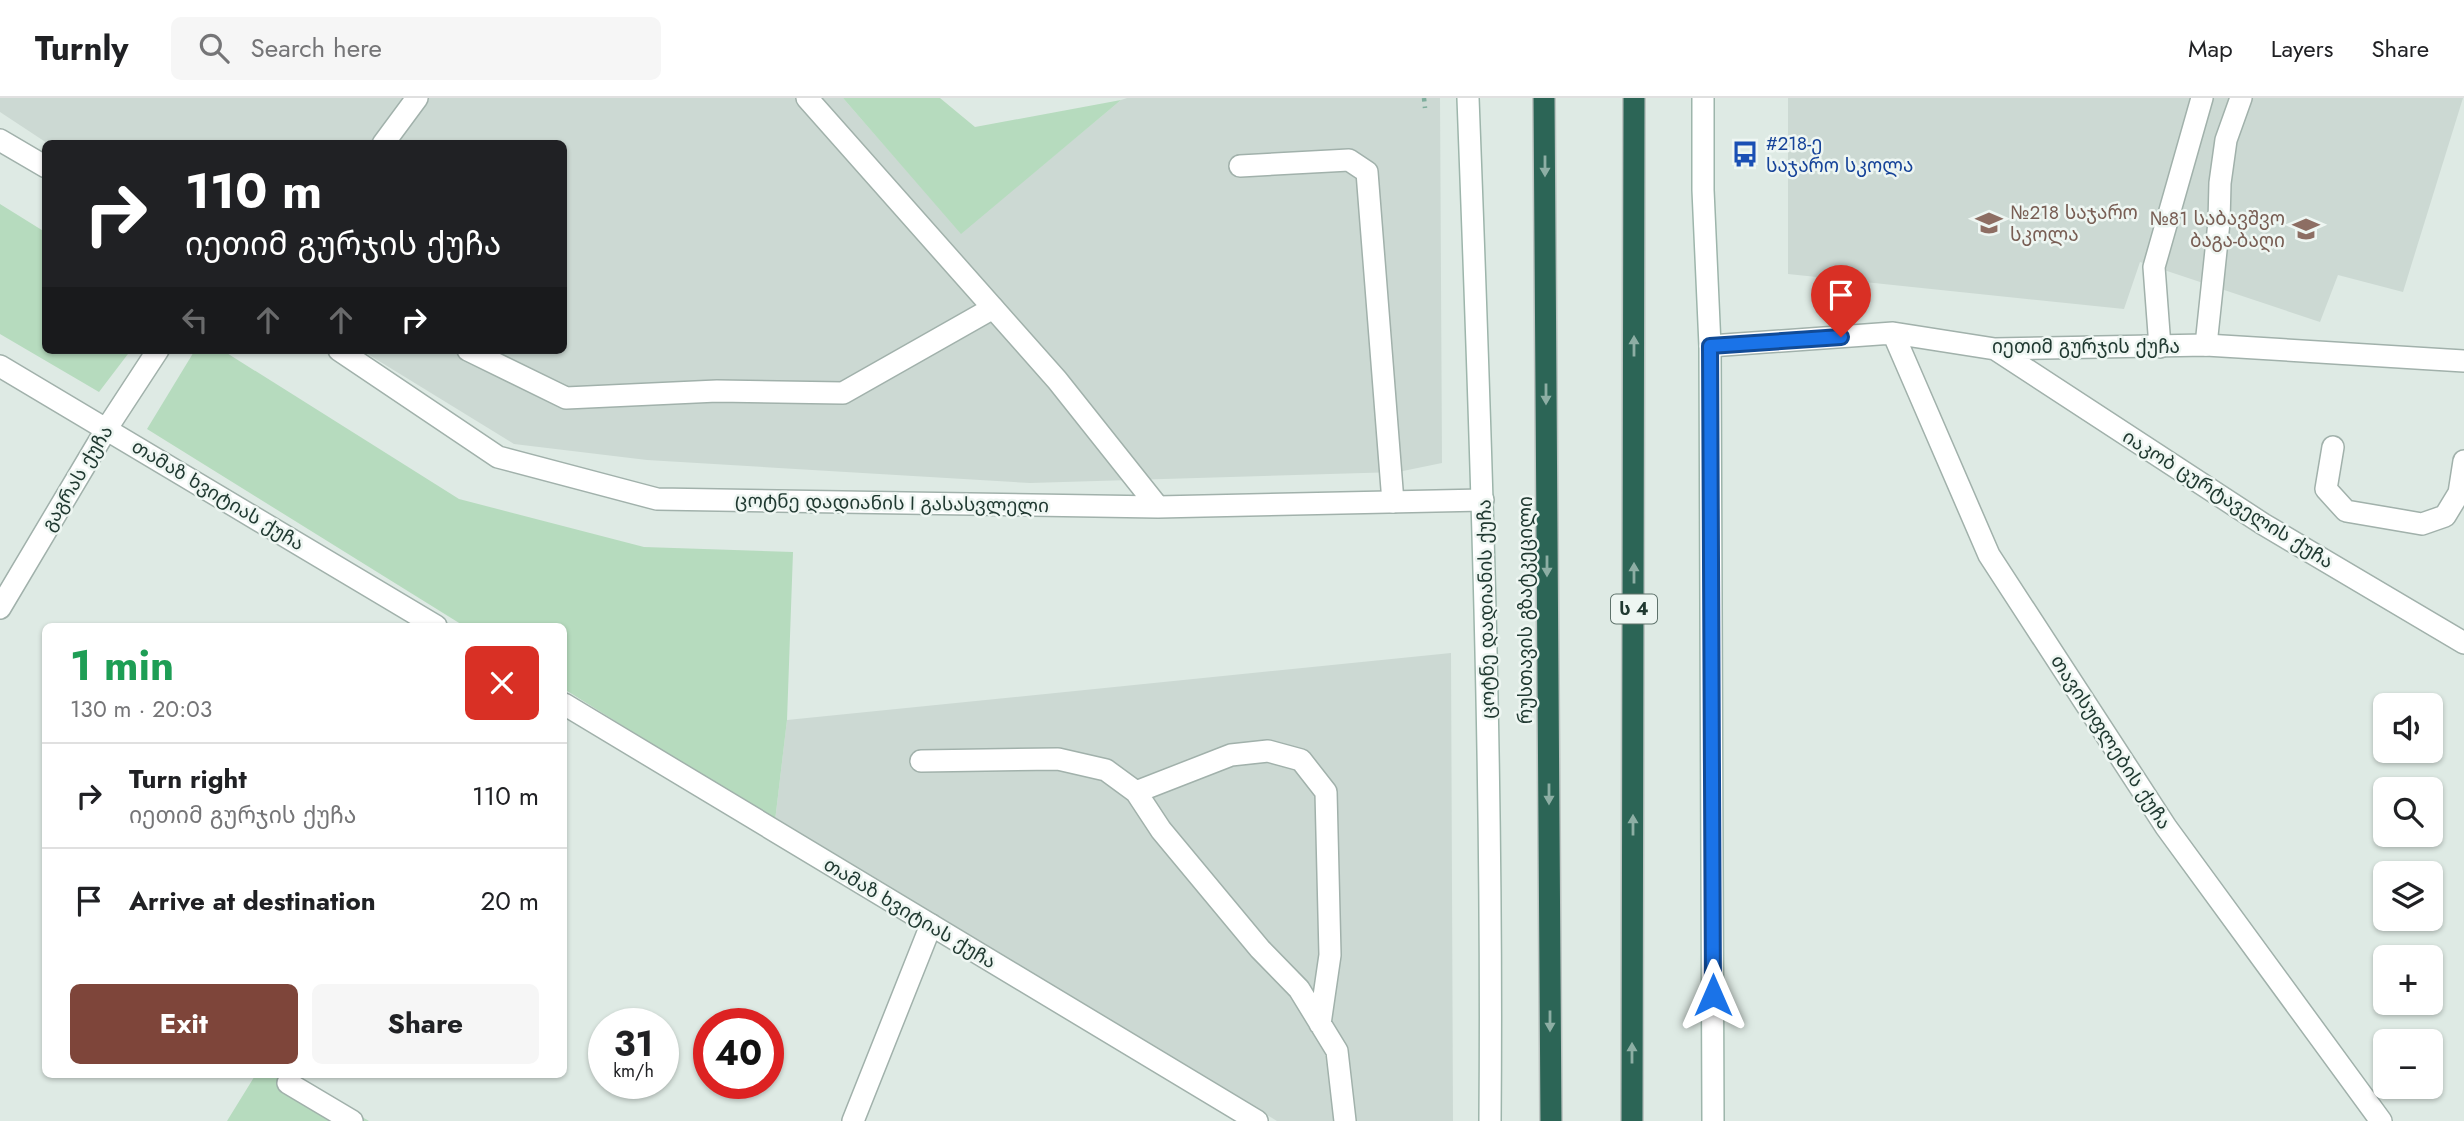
<!DOCTYPE html>
<html lang="en">
<head>
<meta charset="utf-8">
<style>
  body { margin:0; font-family:Jost,"Noto Sans Georgian",sans-serif; background:#f6f6f6; color:#202124; height:100vh; display:flex; flex-direction:column; font-size:26px; white-space:nowrap }
  * { box-sizing:border-box; margin:0 }
  p { font-size:23px; color:#757577 }
  .icon { flex:none; width:38px; height:38px; fill:none; stroke:currentColor; stroke-width:2; stroke-linecap:round; stroke-linejoin:round }
  .map { position:relative; flex:1; overflow:hidden }
  .details { position:absolute; left:42px; top:525px; width:525px; height:455px; display:flex; flex-direction:column; background:#fff; border-radius:10px; box-shadow:0 2px 5px #0004 }
  .details>* { flex:none }
  .hud { position:absolute; left:42px; top:42px; width:525px; height:214px; border-radius:10px; box-shadow:0 2px 5px #0004; background:#202124; color:#fff; overflow:hidden }
  .controls { position:absolute; left:2373px; top:595px; display:grid; gap:14px }
  .controls a { display:grid; place-items:center; width:70px; height:70px; border-radius:10px; background:#fff; box-shadow:0 2px 5px #0004; font-size:35px }
  .speed { position:absolute; left:588px; top:910px; display:flex; gap:14px; font-size:35px; font-weight:700; text-align:center }
  .speed>* { display:grid; place-content:center; width:91px; height:91px; border-radius:50%; background:#fff; box-shadow:0 2px 5px #0004; line-height:1 }
  .speed small { font-size:18px; font-weight:400 }
  .speed .limit { border:10px solid #d22; background:#fff; color:#111 }
  .pin { position:absolute; display:grid; place-items:center; width:60px; height:60px; color:#fff; margin:-72px -30px; border-radius:50% 50% 50% 0; rotate:-45deg; box-shadow:0 0 7px #0007 }
  .pin .icon { rotate:45deg }
  .me { position:absolute; width:77px; margin:-38px; rotate:0deg; stroke-linejoin:round; filter:drop-shadow(0 0 5px #0008) }
  .turn { display:flex; align-items:center; gap:24px; height:147px; padding:0 28px; font-size:32px }
  .turn .icon { width:91px; height:91px; stroke-width:2.5 }
  .turn b { display:block; font-size:49px; line-height:60px }
  .lanes { display:flex; align-items:center; height:66px; padding:0 28px; background:#0003; justify-content:center; gap:35px; direction:ltr }
  .lanes .off { opacity:.35 }
  .round { display:grid; place-items:center; flex:none; width:74px; height:74px; border-radius:10px; background:#f6f6f6 }
  .summary { display:flex; align-items:center; justify-content:space-between; height:119px; padding:0 28px }
  h1 { font-size:42px; font-weight:700; line-height:52px; color:#1e9e55 }
  .cta { display:flex; gap:14px; margin-top:auto; padding:14px 28px }
  .cta a { flex:1; height:80px; border-radius:10px; background:#7e453a; color:#fff; font-size:28px; font-weight:700; line-height:80px; text-align:center }
  .cta a+a { background:#f6f6f6; color:#202124 }
  ul { padding:0; list-style:none }
  li { display:flex; align-items:center; gap:21px; height:105px; padding:0 28px; border-top:2px solid #e0e0e0 }
  li div { flex:1 }
  li b { display:block; font-size:26px }
  li em { font-style:normal }
  header { display:flex; align-items:center; gap:42px; box-sizing:border-box; height:98px; padding:0 35px; background:#fff; border-bottom:2px solid #e0e0e0 }
  header strong { font-size:33px }
  nav { display:flex; gap:38px; margin-inline-start:auto; font-size:24px }
  .search { width:490px; height:63px; background:#f6f6f6; display:flex; align-items:center; gap:18px; box-sizing:border-box; padding:0 24px; border-radius:10px; color:#757577; font-size:26px }
  .map>svg:first-child { display:block }
  .built { fill:#ccd9d3 }
  .green { fill:#b6dbbe }
  .lines { fill:none; stroke-linecap:round; stroke-linejoin:round }
  .lane-casing { stroke:#a1b1ab; stroke-width:24 }
  .street-casing { stroke:#a1b1ab; stroke-width:24 }
  .secondary-casing { stroke:#9db5ab; stroke-width:24 }
  .highway-casing { stroke:#bcc4c1; stroke-width:24 }
  .path { stroke:#7ead9c; stroke-width:4.5; stroke-dasharray:3.5 5; stroke-linecap:butt }
  .lane { stroke:#fff; stroke-width:21 }
  .street { stroke:#fff; stroke-width:21 }
  .secondary { stroke:#fff; stroke-width:21 }
  .highway { stroke:#2c6556; stroke-width:21 }
  .oneway { fill:#8daea4 }
  .route-casing { stroke:#114b97; stroke-width:18 }
  .route { stroke:#1a73e8; stroke-width:12 }
  .labels { text-anchor:middle; dominant-baseline:central; stroke-width:5; stroke-linejoin:round; paint-order:stroke }
  .shield { fill:#eef6f2; stroke:#5e726b; stroke-width:2 }
  .shield-label { font-size:18px; font-weight:bold; fill:#203931 }
  .transit-label { font-size:19px; fill:#164399; stroke:#eef6f2; text-anchor:start }
  .education-label { font-size:19px; fill:#785e54; stroke:#eef6f2; text-anchor:start }
  .street-label { font-size:19px; fill:#203931; stroke:#eef6f2 }
</style>
</head>
<body>
<header>
<strong>Turnly</strong>
<div class="search"><svg class="icon" aria-label="search" viewBox="0 0 24 24"><circle cx="10" cy="10" r="6"/><path d="M15 15l6 6"/></svg>Search here</div>
<nav><a>Map</a><a>Layers</a><a>Share</a></nav>
</header>
<div class="map">
<svg width="2464" height="1023" viewBox="0 0 2464 1023">
  <rect width="100%" height="100%" fill="#deeae4"/>
  <path class="built" d="M0 0H843L961 135 1121 2 1127 0H1440L1442 365 1398 374 1030 385 647 362 514 346 361 252H564V46L47 45 0 14Z
    M1788 0H2463L2403 194 2338 177 2320 224 2140 164 2124 211 1788 176Z
    M1451 555 1453 1023H1277L775 723 787 622Z"/>
  <path class="green" d="M843 0H940L975 29 1121 2 961 136Z
    M0 106 45 134 46 252H131L99 294 0 236Z
    M195 252H222L459 401 644 449 793 454 787 622 775 723 564 591V528H464L147 331Z
    M256 976 289 977 369 1023H227Z"/>
  <g class="lines">
    <g class="lane-casing">
      <path id="lane" d="M383 46 417 0
        M1240 68 1349 62 1367 74 1393 404
        M2206 247 2219 124 2220 85 2226 42 2241 0
        M2160 249 2154 169 2202 0
        M468 252 566 300 717 293 843 295 993 210
        M2333 349 2326 391 2346 413 2422 426 2445 418 2459 395 2464 363
        M921 663 1058 661 1106 672 1136 694 1161 732 1260 851 1299 891 1337 953 1345 1023
        M1136 694 1231 657 1268 653 1301 662 1326 694 1330 857 1320 926
        M853 1023 931 827"/>
    </g>
    <g class="street-casing">
      <path id="street" d="M807 0 1057 282 1158 409
        M0 42 46 69
        M1893 235 1989 457 2166 729 2381 1023
        M1710 248 1893 235 1995 251 2206 247 2464 263
        M1995 251 2263 426 2464 545
        M339 252 498 359 657 401 1158 409 1483 402
        M0 268 436 528
        M0 510 107 330 158 252
        M564 606 1257 1023
        M288 985 352 1023"/>
    </g>
    <g class="secondary-casing">
      <path id="secondary" d="M1468 0C1481 341 1493 682 1490 1023
        M1703 0V92L1710 248 1713 1023"/>
    </g>
    <g class="highway-casing">
      <path id="highway" d="M1544 0 1551 1023
        M1632 1023 1634 0"/>
    </g>
    <path class="path" d="M1424 0 1425 10"/>
    <use href="#lane" class="lane"/>
    <use href="#street" class="street"/>
    <use href="#secondary" class="secondary"/>
    <use href="#highway" class="highway"/>
  </g>
  <defs><path id="oneway-solid" d="M-6-.8H1V-3.2L6.5 0L1 3.2V.8H-6Z" transform="scale(1.75)"/></defs>
  <g class="oneway">
    <use href="#oneway-solid" transform="translate(1545 68) rotate(90)"/>
    <use href="#oneway-solid" transform="translate(1634 248) rotate(-90)"/>
    <use href="#oneway-solid" transform="translate(1546 296) rotate(90)"/>
    <use href="#oneway-solid" transform="translate(1547 468) rotate(90)"/>
    <use href="#oneway-solid" transform="translate(1634 475) rotate(-90)"/>
    <use href="#oneway-solid" transform="translate(1549 696) rotate(90)"/>
    <use href="#oneway-solid" transform="translate(1633 727) rotate(-90)"/>
    <use href="#oneway-solid" transform="translate(1550 923) rotate(90)"/>
    <use href="#oneway-solid" transform="translate(1632 955) rotate(-90)"/>
  </g>
  <g class="lines">
    <g class="route-casing">
      <path id="route" d="M1713 897 1710 248 1841 239"/>
    </g>
    <use href="#route" class="route"/>
  </g>
  <defs>
    <g id="bus-bare" transform="scale(2.1)"><path d="M-5-6H5V4H4V6H2V4H-2V6H-4V4H-5ZM-3.5-4V0h7V-4ZM-3.5 1.2v1.5H-2V1.2ZM2 1.2v1.5H3.5V1.2Z" fill="#1a4fb4" stroke="#eef6f2" stroke-width="2.5" paint-order="stroke"/></g>
    <g id="school-bare" transform="scale(2.1)"><path d="M0-5L7-2L0 1L-7-2ZM-4 1L0 2.5L4 1V4Q0 6-4 4Z" fill="#8d6e63" stroke="#eef6f2" stroke-width="2.5" paint-order="stroke"/></g>
  </defs>
  <g fill-rule="evenodd">
    <use href="#bus-bare" x="1745" y="56"/>
    <use href="#school-bare" x="1989" y="125"/>
    <use href="#school-bare" x="2306" y="131"/>
  </g>
  <g class="labels">
    <rect class="shield" x="1611" y="496.5" width="46" height="29" rx="5"/>
    <g class="shield-label">
      <text x="1634" y="511">ს 4</text>
    </g>
    <g class="transit-label">
      <text x="1766" y="45">#218-ე<tspan x="1766" dy="22">საჯარო სკოლა</tspan></text>
    </g>
    <g class="education-label">
      <text x="2010" y="114">№218 საჯარო<tspan x="2010" dy="22">სკოლა</tspan></text>
      <text x="2285" y="120" text-anchor="end">№81 საბავშვო<tspan x="2285" dy="22">ბაგა-ბაღი</tspan></text>
    </g>
    <g class="street-label">
      <text x="2086" y="248">იეთიმ გურჯის ქუჩა</text>
      <text transform="translate(77 380) rotate(-59)">გაგრას ქუჩა</text>
      <text transform="translate(218 397) rotate(31)">თამაზ ხვიტიას ქუჩა</text>
      <text transform="translate(2228 401) rotate(32)">იაკობ ცურტაველის ქუჩა</text>
      <text transform="translate(892 405) rotate(1)">ცოტნე დადიანის I გასასვლელი</text>
      <text transform="translate(1486 511) rotate(-91)">ცოტნე დადიანის ქუჩა</text>
      <text transform="translate(1525 512) rotate(-90)">რუსთავის გზატკეცილი</text>
      <text transform="translate(2111 644) rotate(57)">თავისუფლების ქუჩა</text>
      <text transform="translate(910 815) rotate(31)">თამაზ ხვიტიას ქუჩა</text>
    </g>
  </g>
</svg>
<div class="controls">
<a><svg class="icon" aria-label="sound" viewBox="0 0 24 24"><path d="M4 9h4l5-4v14l-5-4H4zM17 9q2 3 0 6"/></svg></a>
<a><svg class="icon" aria-label="search" viewBox="0 0 24 24"><circle cx="10" cy="10" r="6"/><path d="M15 15l6 6"/></svg></a>
<a><svg class="icon" aria-label="layers" viewBox="0 0 24 24"><path d="M12 4l9 5-9 5-9-5zM3 14l9 5 9-5"/></svg></a>
<a>+</a>
<a>−</a>
</div>
<div class="speed"><div>31<small>km/h</small></div><div class="limit">40</div></div>
<div class="pin" style="left:1841px;top:239px;background:#d93025"><svg class="icon" aria-label="arrive" viewBox="0 0 24 24"><path d="M6 21V4h12l-3 4 3 4H6"/></svg></div>
<svg class="me" style="left:1713px;top:897px" viewBox="-20 -20 40 40"><path d="M0-17L14 15 0 8-14 15z" fill="#1a73e8" stroke="#fff" stroke-width="4"/></svg>
<div class="hud">
<div class="turn"><svg class="icon" aria-label="right" viewBox="0 0 24 24"><path d="M7 20v-9h11M14 6l5 5-5 5"/></svg><div><b>110 m</b>იეთიმ გურჯის ქუჩა</div></div>
<div class="lanes"><svg class="icon off" aria-label="left" viewBox="0 0 24 24"><path d="M17 20v-9H6M10 6l-5 5 5 5"/></svg><svg class="icon off" aria-label="ahead" viewBox="0 0 24 24"><path d="M12 20V5M6 11l6-6 6 6"/></svg><svg class="icon off" aria-label="ahead" viewBox="0 0 24 24"><path d="M12 20V5M6 11l6-6 6 6"/></svg><svg class="icon" aria-label="right" viewBox="0 0 24 24"><path d="M7 20v-9h11M14 6l5 5-5 5"/></svg></div>
</div>
<section class="details">
<div class="summary"><div><h1>1 min</h1><p>130 m · 20:03</p></div><a class="round" style="background:#d93025;color:#fff"><svg class="icon" aria-label="close" viewBox="0 0 24 24"><path d="M6 6l12 12M18 6L6 18"/></svg></a></div>
<ul>
<li><svg class="icon" aria-label="right" viewBox="0 0 24 24"><path d="M7 20v-9h11M14 6l5 5-5 5"/></svg><div><b>Turn right</b><p>იეთიმ გურჯის ქუჩა</p></div><em>110 m</em></li>
<li><svg class="icon" aria-label="arrive" viewBox="0 0 24 24"><path d="M6 21V4h12l-3 4 3 4H6"/></svg><div><b>Arrive at destination</b></div><em>20 m</em></li>
</ul>
<div class="cta"><a>Exit</a><a>Share</a></div>
</section>
</div>
</body>
</html>
